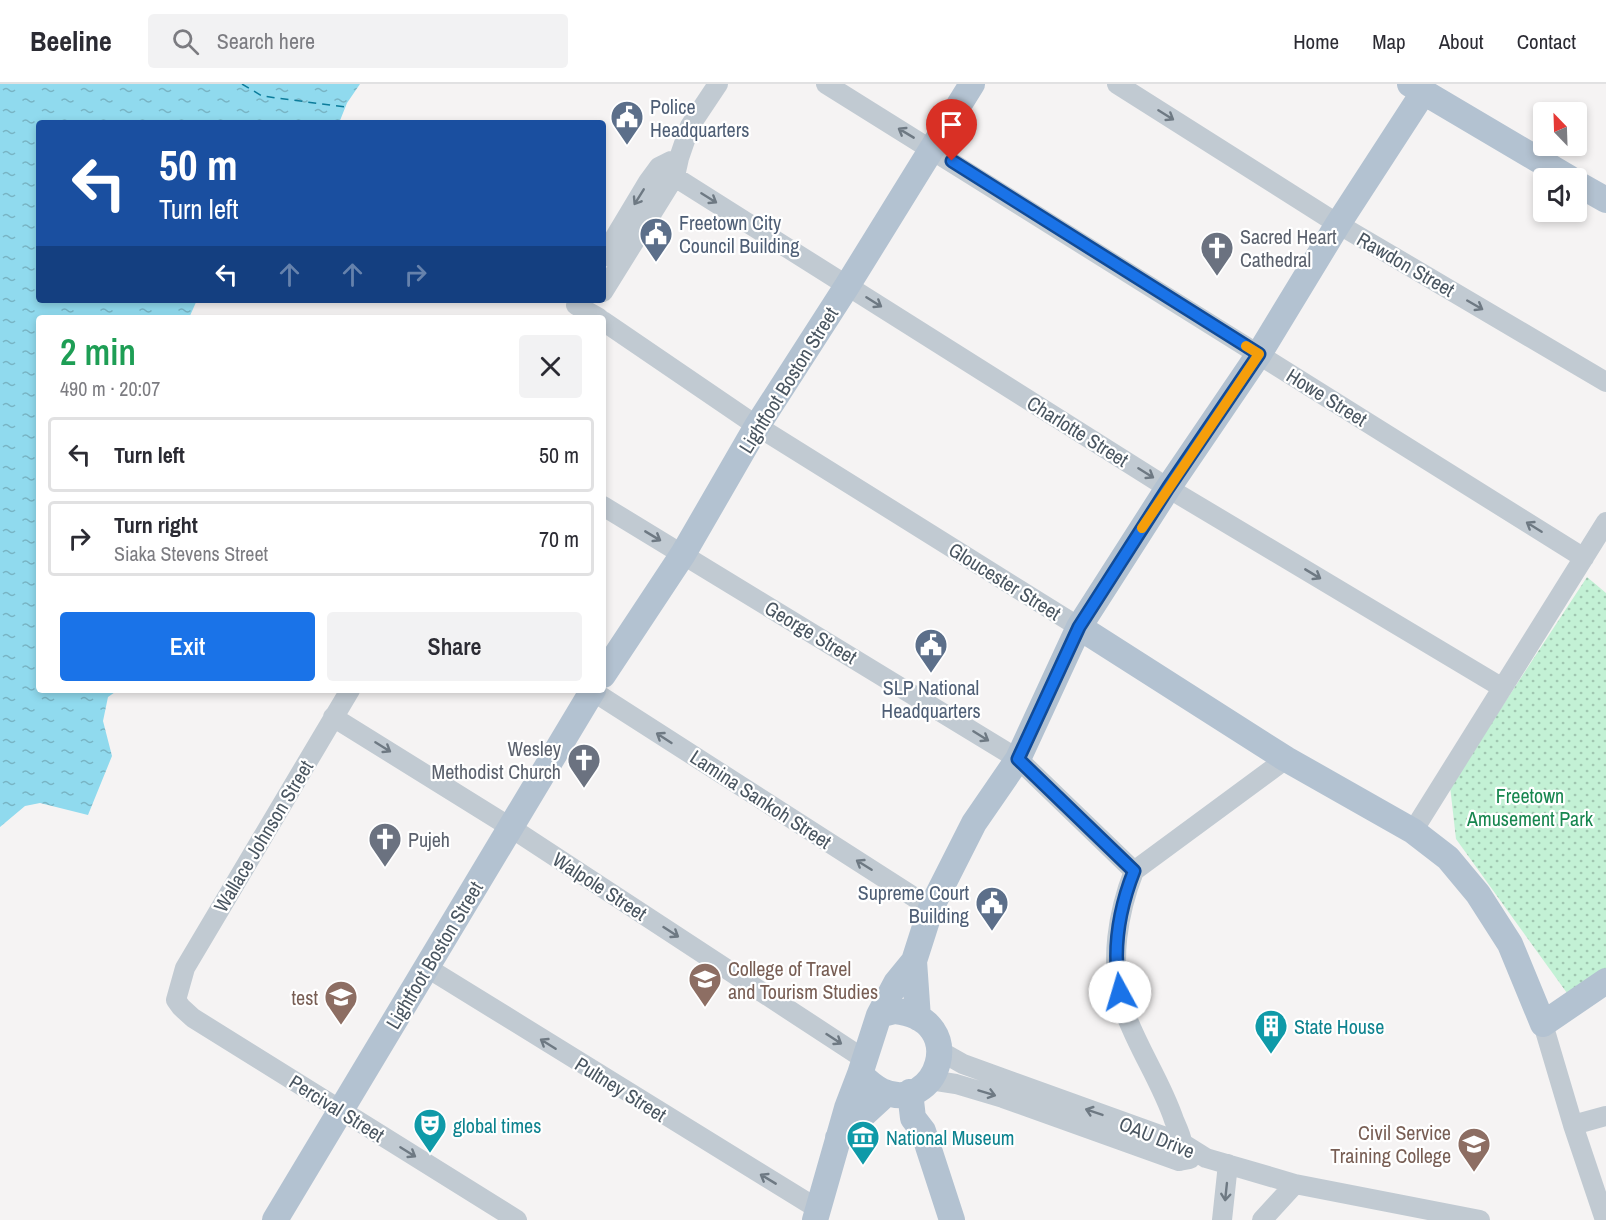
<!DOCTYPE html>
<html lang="en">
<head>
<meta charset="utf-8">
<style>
  body { margin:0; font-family:"Archivo Narrow",sans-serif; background:#f2f2f3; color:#2b2b33; height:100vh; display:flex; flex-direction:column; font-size:22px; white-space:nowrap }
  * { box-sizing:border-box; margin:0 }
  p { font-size:20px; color:#7c7c81 }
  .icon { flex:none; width:33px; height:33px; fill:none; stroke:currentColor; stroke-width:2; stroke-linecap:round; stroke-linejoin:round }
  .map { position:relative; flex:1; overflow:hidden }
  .details { position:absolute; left:36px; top:231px; width:570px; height:378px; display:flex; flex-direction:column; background:#fff; border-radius:6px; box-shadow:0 3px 9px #0003 }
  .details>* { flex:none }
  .banner { position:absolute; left:36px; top:36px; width:570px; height:183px; border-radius:6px; box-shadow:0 3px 9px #0003; background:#1a4fa0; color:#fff; overflow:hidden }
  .needle { width:39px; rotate:337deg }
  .tools { position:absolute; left:1533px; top:18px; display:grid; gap:12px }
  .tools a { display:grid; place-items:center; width:54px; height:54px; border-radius:6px; background:#fff; box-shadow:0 3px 9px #0003; font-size:30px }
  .pin { position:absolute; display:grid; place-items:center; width:51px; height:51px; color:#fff; margin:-62px -26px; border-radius:50% 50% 50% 0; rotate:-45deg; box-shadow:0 0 6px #0007 }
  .pin .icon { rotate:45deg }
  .me { position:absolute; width:66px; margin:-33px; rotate:354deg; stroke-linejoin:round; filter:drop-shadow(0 0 4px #0008) }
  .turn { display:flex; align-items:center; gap:21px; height:126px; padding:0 24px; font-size:27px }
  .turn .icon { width:78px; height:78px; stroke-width:2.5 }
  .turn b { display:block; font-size:42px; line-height:51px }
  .lanes { display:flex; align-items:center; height:57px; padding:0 24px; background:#0003; justify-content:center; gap:30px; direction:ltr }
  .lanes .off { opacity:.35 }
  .round { display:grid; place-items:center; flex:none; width:63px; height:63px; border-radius:6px; background:#f2f2f3 }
  .headline { display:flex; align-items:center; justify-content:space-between; height:102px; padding:0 24px }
  h1 { font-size:36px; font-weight:600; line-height:45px; color:#1e9e55 }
  .action { display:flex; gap:12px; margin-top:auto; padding:12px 24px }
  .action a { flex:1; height:69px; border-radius:6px; background:#1a73e8; color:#fff; font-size:24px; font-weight:600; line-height:69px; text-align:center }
  .action a+a { background:#f2f2f3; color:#2b2b33 }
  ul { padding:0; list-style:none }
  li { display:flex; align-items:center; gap:18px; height:75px; margin:0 12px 9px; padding:0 12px; border:3px solid #e1e1e2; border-radius:6px }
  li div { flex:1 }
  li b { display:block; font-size:22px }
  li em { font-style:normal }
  header { display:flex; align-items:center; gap:36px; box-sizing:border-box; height:84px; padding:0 30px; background:#fff; border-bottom:2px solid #e1e1e2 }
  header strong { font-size:28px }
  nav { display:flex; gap:33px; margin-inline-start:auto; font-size:21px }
  .search { width:420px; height:54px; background:#f2f2f3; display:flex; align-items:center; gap:15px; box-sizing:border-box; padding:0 21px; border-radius:6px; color:#7c7c81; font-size:22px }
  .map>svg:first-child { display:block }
  .park { fill:url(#park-dots) }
  .water { fill:url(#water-ripples) }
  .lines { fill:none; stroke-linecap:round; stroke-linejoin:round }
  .ferry { stroke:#0c7c9b; stroke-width:1.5; stroke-dasharray:8 6; stroke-linecap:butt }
  .minor { stroke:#c1cad2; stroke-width:20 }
  .major { stroke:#b3c2d1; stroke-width:26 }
  .oneway { stroke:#6e7983 }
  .route-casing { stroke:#114b97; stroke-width:15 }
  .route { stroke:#1a73e8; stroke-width:10 }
  .slow { stroke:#f59e0b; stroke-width:10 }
  .labels { text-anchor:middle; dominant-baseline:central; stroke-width:4.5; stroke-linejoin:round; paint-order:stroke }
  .service-label { font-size:20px; fill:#4e5e75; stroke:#fff; text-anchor:start }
  .worship-label { font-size:20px; fill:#5b616d; stroke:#fff; text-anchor:start }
  .street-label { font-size:20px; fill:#4a5661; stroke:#fff }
  .park-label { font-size:20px; fill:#17864f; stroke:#fff }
  .education-label { font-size:20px; fill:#785e54; stroke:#fff; text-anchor:end }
  .culture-label { font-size:20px; fill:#0d838f; stroke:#fff; text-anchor:start }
</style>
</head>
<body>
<header>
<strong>Beeline</strong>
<div class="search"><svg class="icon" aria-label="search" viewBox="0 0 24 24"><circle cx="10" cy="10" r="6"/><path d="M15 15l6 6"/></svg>Search here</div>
<nav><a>Home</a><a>Map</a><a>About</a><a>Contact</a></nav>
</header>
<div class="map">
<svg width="1606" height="1136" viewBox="0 0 1606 1136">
  <defs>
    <pattern id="park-dots" width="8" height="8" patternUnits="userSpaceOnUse" patternTransform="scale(1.5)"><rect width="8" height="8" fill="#c3f1d5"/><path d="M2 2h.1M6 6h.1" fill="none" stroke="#a0c6b0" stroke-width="1.8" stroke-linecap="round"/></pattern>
    <pattern id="water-ripples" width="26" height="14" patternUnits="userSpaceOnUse" patternTransform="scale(1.5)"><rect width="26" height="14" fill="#90daee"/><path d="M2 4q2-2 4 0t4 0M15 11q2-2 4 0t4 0" fill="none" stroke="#78b4c4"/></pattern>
  </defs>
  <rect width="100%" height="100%" fill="#f5f3f3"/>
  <path class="park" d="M1587 493 1606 509V888L1572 916 1456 755 1450 702Z"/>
  <path class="water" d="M0 0H360L347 19 339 39H39V216H197L189 234H39V606H118L108 613 103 637 112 672 88 731 40 719 25 722 0 743Z"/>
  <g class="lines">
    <path class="ferry" d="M242 0 262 12 345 23"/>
    <path class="minor" d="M826 0 1584 474
      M1117 0 1338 140 1606 298
      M659 83 1168 404 1501 603
      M603 173 648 98 659 83 671 77
      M603 208 675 92 679 74 690 42 718 0
      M576 221 599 234
      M603 237 757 342 1079 543
      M603 422 1018 675 1134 787
      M350 606 185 884 176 916 181 923 193 934 517 1136
      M591 606 931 824
      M333 633 510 743 864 975
      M1413 747 1606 438
      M1134 787C1118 828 1109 879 1123 923 1136 962 1161 997 1174 1036 1177 1043 1181 1051 1182 1058 1182 1064 1180 1071 1179 1077
      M1134 787 1286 675
      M426 883 818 1125
      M1543 940 1573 1041 1605 1136
      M940 967 963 980 1182 1059 1206 1074 1295 1100 1480 1136
      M930 996 956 1000 1003 1014 1179 1077 1190 1075
      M1573 1041 1606 1032
      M1222 1136 1228 1080
      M1262 1136 1295 1100"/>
    <path class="major" d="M1410 0 1569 94
      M1576 99 1606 116
      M1079 543 1286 675 1413 747 1448 774 1478 810 1510 860 1543 940 1606 897
      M603 591 683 470 757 342 847 202 972 0
      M895 927C971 935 937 1032 882 1007 873 1003 866 996 860 990L879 931Z
      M879 931 896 899 914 877
      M918 934 914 877 931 824 974 739 1018 675 1079 543 1168 404 1259 270 1338 140 1423 9
      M910 1008 913 1034 923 1047 952 1136
      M838 1054 887 1009
      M275 1136 593 606
      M815 1136 847 1024 860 990"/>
  </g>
  <defs><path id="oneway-shaft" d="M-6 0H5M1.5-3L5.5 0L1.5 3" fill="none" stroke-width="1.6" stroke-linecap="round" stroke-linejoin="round" transform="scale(1.5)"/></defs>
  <g class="oneway">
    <use href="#oneway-shaft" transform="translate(1166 31) rotate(32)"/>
    <use href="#oneway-shaft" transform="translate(906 49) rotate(-149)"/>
    <use href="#oneway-shaft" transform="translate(639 113) rotate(122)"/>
    <use href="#oneway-shaft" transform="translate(709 114) rotate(32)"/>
    <use href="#oneway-shaft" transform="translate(874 218) rotate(32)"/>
    <use href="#oneway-shaft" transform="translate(1475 221) rotate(30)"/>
    <use href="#oneway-shaft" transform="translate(1146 389) rotate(32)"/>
    <use href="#oneway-shaft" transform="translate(1534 443) rotate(-148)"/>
    <use href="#oneway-shaft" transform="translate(653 452) rotate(31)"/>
    <use href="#oneway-shaft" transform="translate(1313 490) rotate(31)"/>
    <use href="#oneway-shaft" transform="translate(981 652) rotate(32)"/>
    <use href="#oneway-shaft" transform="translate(664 654) rotate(-147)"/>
    <use href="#oneway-shaft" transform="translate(383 663) rotate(32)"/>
    <use href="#oneway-shaft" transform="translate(864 781) rotate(-148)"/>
    <use href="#oneway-shaft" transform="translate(671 848) rotate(33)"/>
    <use href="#oneway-shaft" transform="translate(834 955) rotate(33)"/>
    <use href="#oneway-shaft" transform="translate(548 960) rotate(-148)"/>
    <use href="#oneway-shaft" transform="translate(987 1009) rotate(17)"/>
    <use href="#oneway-shaft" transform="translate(1094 1028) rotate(-161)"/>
    <use href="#oneway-shaft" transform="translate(408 1068) rotate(32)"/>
    <use href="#oneway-shaft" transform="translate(768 1095) rotate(-149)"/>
    <use href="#oneway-shaft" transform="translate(1226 1108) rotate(96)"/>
  </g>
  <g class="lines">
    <g class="route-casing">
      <path id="route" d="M952 77 1259 270 1168 404 1079 543 1018 675 1134 787C1119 825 1112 867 1120 908"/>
    </g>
    <use href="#route" class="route"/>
    <path class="slow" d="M1142 444 1259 270 1246 262"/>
  </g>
  <defs>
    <g id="civic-pin" transform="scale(1.725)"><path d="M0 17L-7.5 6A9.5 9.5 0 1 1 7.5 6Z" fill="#5c6f8a" stroke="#fff"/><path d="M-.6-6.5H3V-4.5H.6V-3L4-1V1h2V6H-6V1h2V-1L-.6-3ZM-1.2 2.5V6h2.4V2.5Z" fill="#fff"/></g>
    <g id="church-pin" transform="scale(1.725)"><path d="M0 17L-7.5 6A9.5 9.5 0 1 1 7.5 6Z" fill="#6b7280" stroke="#fff"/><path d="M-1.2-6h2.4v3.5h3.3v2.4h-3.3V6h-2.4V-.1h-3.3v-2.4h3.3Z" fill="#fff"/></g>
    <g id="university-pin" transform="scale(1.725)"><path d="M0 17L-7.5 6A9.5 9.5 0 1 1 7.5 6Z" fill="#8d6e63" stroke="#fff"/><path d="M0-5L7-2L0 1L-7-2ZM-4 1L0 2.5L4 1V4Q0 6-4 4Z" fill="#fff"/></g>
    <g id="building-pin" transform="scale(1.725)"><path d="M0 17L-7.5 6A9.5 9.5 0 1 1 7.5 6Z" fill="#0f9aa8" stroke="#fff"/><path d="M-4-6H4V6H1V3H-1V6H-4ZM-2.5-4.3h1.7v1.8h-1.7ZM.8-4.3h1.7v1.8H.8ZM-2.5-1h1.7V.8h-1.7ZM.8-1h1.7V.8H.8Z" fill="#fff"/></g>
    <g id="theatre-pin" transform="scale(1.725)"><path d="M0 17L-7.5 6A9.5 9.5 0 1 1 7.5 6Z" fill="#0f9aa8" stroke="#fff"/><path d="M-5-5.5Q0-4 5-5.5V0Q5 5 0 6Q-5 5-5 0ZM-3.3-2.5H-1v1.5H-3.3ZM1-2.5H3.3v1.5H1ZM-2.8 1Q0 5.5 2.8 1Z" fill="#fff"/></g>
    <g id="museum-pin" transform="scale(1.725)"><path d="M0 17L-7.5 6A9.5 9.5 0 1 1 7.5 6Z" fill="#0f9aa8" stroke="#fff"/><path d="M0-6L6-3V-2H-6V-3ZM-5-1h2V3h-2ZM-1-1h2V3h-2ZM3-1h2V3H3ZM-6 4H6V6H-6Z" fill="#fff"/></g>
  </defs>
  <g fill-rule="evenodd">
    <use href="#civic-pin" x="627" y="33"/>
    <use href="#civic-pin" x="656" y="150"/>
    <use href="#church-pin" x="1217" y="164"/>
    <use href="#civic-pin" x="931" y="561"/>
    <use href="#church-pin" x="584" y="676"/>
    <use href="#church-pin" x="385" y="755"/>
    <use href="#civic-pin" x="992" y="819"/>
    <use href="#university-pin" x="705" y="895"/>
    <use href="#university-pin" x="341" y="913"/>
    <use href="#building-pin" x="1271" y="942"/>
    <use href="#theatre-pin" x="430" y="1041"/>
    <use href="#museum-pin" x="863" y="1053"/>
    <use href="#university-pin" x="1474" y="1060"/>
  </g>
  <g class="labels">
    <g class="service-label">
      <text x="650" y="22">Police<tspan x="650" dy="23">Headquarters</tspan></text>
      <text x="679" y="138">Freetown City<tspan x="679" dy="23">Council Building</tspan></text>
      <text x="931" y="603" text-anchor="middle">SLP National<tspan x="931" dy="23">Headquarters</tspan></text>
      <text x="969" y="808" text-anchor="end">Supreme Court<tspan x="969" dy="23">Building</tspan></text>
    </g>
    <g class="worship-label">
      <text x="1240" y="152">Sacred Heart<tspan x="1240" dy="23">Cathedral</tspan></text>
      <text x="561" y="664" text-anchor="end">Wesley<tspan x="561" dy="23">Methodist Church</tspan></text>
      <text x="408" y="755">Pujeh</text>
    </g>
    <g class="street-label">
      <text transform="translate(1406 180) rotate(30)">Rawdon Street</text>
      <text transform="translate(788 296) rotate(-58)">Lightfoot Boston Street</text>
      <text transform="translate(1327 313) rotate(32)">Howe Street</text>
      <text transform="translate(1078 347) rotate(32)">Charlotte Street</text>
      <text transform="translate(1005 497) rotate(32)">Gloucester Street</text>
      <text transform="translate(811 548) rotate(31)">George Street</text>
      <text transform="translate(761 715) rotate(33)">Lamina Sankoh Street</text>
      <text transform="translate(263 752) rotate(-59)">Wallace Johnson Street</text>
      <text transform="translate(600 802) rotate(33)">Walpole Street</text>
      <text transform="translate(434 871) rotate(-59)">Lightfoot Boston Street</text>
      <text transform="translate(621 1005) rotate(32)">Pultney Street</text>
      <text transform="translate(337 1024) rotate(32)">Percival Street</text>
      <text transform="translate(1157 1053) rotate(22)">OAU Drive</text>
    </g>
    <g class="park-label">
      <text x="1530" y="711">Freetown<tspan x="1530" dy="23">Amusement Park</tspan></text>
    </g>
    <g class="education-label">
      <text x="728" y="884" text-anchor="start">College of Travel<tspan x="728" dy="23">and Tourism Studies</tspan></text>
      <text x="318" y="913">test</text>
      <text x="1451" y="1048">Civil Service<tspan x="1451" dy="23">Training College</tspan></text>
    </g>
    <g class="culture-label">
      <text x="1294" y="942">State House</text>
      <text x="453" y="1041">global times</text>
      <text x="886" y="1053">National Museum</text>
    </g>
  </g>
</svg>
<div class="tools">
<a><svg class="needle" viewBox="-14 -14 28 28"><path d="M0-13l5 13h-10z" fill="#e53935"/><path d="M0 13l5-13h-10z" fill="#7c7c81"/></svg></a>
<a><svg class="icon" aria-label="sound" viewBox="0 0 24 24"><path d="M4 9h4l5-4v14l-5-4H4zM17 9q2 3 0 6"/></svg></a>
</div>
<div class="pin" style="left:952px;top:77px;background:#d93025"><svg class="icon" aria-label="arrive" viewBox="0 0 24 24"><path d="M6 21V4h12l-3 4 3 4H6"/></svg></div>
<svg class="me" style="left:1120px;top:908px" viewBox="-20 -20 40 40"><circle r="19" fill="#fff"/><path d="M0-13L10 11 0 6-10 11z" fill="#1a73e8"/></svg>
<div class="banner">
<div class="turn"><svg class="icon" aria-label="left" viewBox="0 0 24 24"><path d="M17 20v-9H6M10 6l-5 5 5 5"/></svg><div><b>50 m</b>Turn left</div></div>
<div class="lanes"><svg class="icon" aria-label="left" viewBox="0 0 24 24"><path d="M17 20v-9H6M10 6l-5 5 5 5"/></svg><svg class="icon off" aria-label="ahead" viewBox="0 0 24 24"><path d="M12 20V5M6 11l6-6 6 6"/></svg><svg class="icon off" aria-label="ahead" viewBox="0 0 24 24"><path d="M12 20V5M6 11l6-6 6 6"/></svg><svg class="icon off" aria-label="right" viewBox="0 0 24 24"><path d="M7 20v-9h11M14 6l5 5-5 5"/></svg></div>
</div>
<section class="details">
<div class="headline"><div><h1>2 min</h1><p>490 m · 20:07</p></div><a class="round"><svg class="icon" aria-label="close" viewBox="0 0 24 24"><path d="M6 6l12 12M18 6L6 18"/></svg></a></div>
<ul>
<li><svg class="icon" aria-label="left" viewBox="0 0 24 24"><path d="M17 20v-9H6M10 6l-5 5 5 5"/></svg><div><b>Turn left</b></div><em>50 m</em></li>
<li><svg class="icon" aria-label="right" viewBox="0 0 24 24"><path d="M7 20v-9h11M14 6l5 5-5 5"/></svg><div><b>Turn right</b><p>Siaka Stevens Street</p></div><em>70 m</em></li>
</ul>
<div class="action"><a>Exit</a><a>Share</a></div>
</section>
</div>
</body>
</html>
